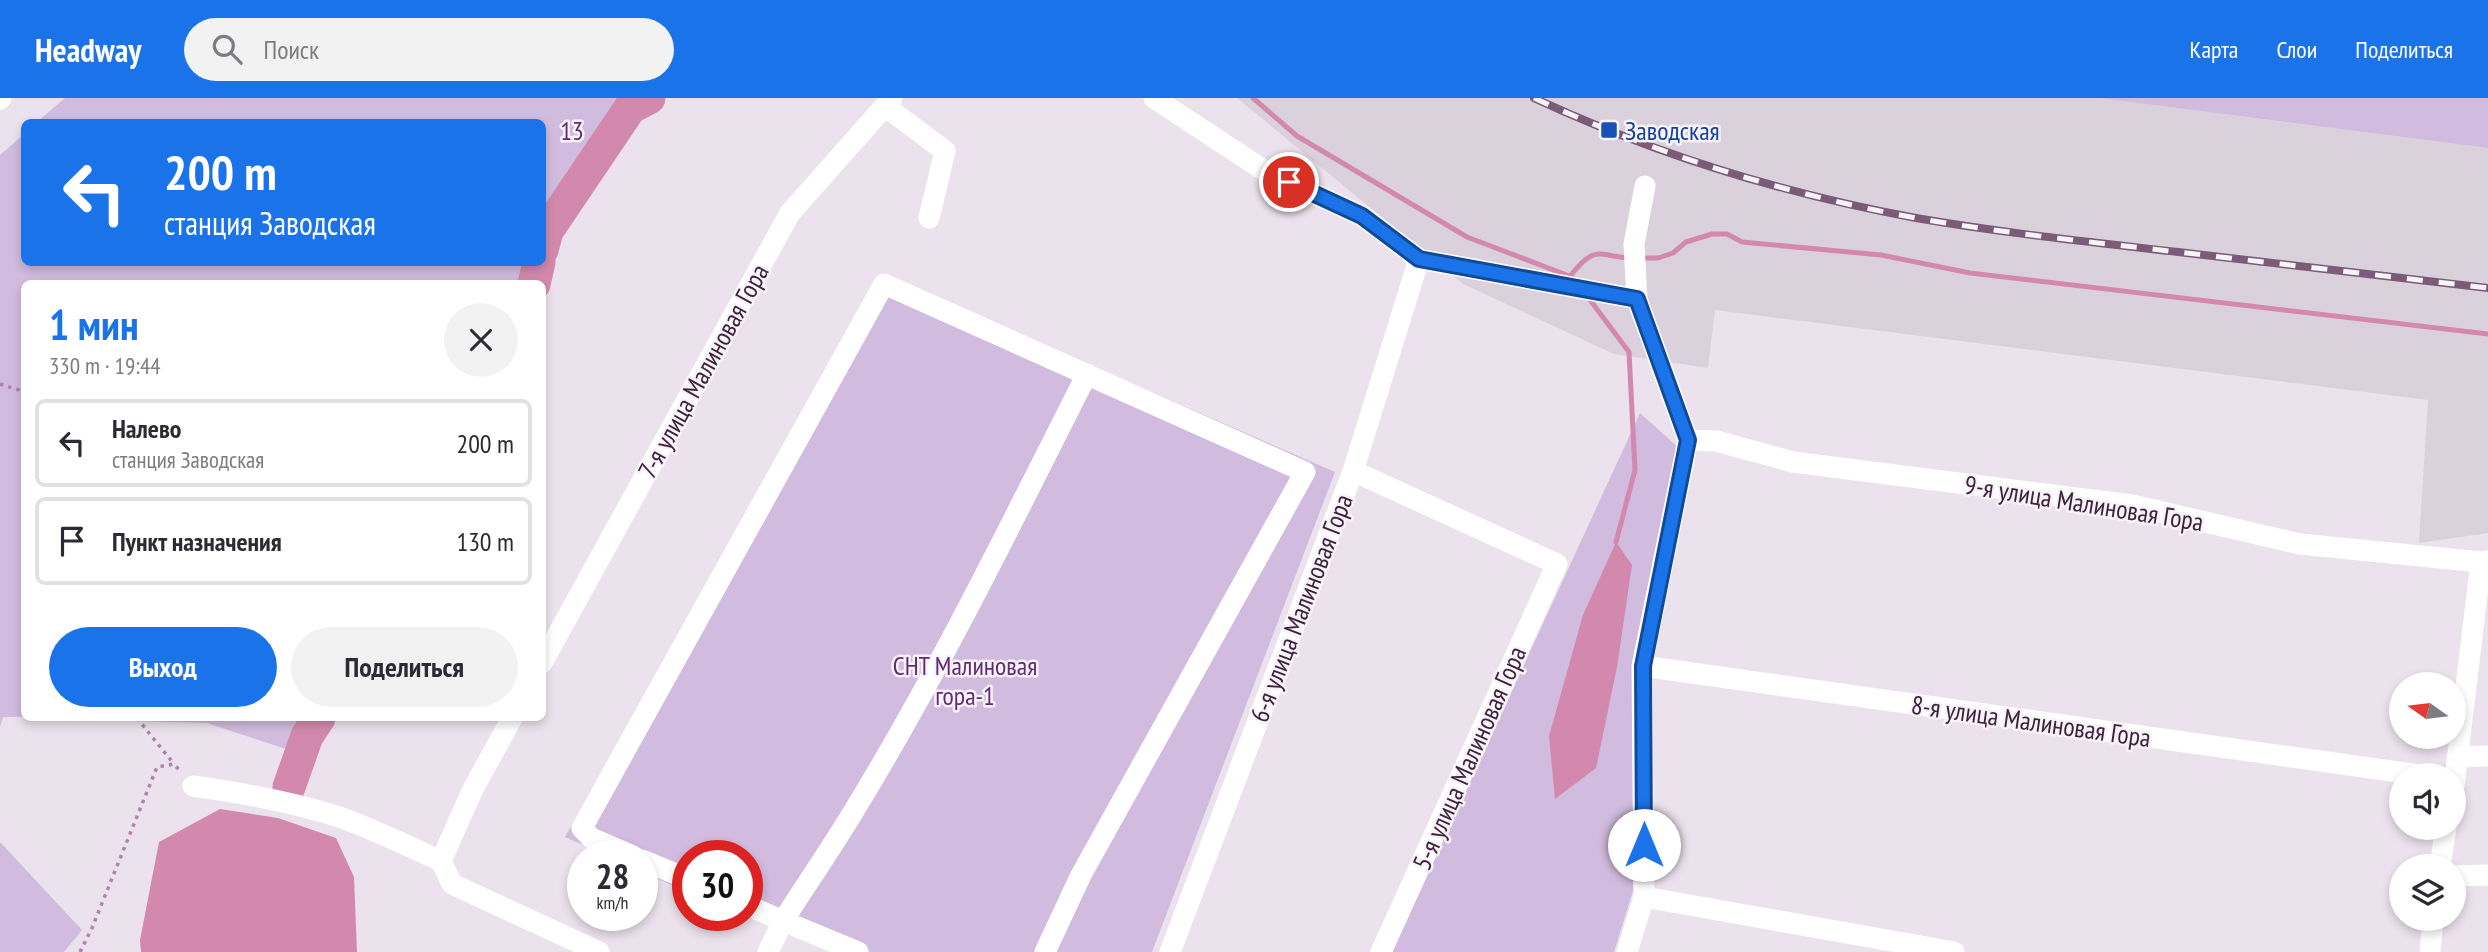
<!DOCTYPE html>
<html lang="ru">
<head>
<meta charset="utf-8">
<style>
  body { margin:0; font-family:"PT Sans Narrow",sans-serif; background:#f2f2f3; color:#2b2b33; height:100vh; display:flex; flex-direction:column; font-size:26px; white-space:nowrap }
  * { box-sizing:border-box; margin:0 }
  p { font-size:23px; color:#7c7c81 }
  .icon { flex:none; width:38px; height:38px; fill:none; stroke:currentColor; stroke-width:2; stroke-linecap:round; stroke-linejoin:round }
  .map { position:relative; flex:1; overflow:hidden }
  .panel { position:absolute; left:21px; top:182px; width:525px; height:441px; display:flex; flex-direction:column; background:#fff; border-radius:10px; box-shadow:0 4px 10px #0003 }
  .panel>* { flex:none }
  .top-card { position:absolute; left:21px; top:21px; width:525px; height:147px; border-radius:10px; box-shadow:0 4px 10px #0003; background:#1a73e8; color:#fff; overflow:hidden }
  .needle { width:46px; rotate:284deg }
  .controls { position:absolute; left:2389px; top:574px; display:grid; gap:14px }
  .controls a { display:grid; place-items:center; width:77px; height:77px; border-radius:50%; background:#fff; box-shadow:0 4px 10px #0003; font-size:35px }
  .speed { position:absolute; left:567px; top:742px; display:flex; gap:14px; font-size:35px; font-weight:700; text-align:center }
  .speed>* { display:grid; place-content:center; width:91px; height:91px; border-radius:50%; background:#fff; box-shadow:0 4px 10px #0003; line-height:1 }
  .speed small { font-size:18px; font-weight:400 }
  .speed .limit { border:10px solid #d22; background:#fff; color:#111 }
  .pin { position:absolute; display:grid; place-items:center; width:60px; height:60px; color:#fff; margin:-30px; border:4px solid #fff; border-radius:50%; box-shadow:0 2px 7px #0007 }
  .me { position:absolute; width:77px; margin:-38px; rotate:0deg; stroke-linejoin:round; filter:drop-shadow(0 0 5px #0008) }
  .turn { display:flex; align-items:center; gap:24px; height:147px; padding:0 28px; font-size:32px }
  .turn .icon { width:91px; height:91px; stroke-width:2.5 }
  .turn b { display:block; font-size:49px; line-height:60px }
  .round { display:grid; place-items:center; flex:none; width:74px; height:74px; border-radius:37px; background:#f2f2f3 }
  .headline { display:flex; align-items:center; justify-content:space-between; height:119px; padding:0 28px }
  h1 { font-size:42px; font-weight:700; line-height:52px; color:#1a73e8 }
  .primary-button { display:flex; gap:14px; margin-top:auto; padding:14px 28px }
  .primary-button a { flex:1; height:80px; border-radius:42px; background:#1a73e8; color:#fff; font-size:28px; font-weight:700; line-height:80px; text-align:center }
  .primary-button a+a { background:#f2f2f3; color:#2b2b33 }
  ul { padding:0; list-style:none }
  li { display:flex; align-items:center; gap:21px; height:88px; margin:0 14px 10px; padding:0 14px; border:4px solid #e1e1e2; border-radius:10px }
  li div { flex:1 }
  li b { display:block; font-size:26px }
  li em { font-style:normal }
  header { display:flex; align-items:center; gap:42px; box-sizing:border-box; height:98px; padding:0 35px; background:#1a73e8; color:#fff }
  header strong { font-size:33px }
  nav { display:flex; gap:38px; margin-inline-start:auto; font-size:24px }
  .search { width:490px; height:63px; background:#f2f2f3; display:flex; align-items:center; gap:18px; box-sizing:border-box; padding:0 24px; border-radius:38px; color:#7c7c81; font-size:26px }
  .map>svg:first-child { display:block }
  .built { fill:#dbd1dd }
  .green { fill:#d1bbde }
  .water { fill:#d389ae }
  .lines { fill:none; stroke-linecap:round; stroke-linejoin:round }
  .stream { stroke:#d389ae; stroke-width:5 }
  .river { stroke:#d389ae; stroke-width:33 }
  .path { stroke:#b182af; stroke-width:3.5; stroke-dasharray:3.5 5; stroke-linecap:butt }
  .minor { stroke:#fff; stroke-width:21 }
  .rail-casing { stroke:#7a5c78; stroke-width:8 }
  .rail { stroke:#f8f3f9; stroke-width:5; stroke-dasharray:16; stroke-linecap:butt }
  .route-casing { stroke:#114b97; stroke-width:18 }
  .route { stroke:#1a73e8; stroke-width:12 }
  .transit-dot { fill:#1a4fb4; stroke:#f8f3f9; stroke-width:2.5 }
  .labels { text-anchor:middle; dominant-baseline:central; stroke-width:5; stroke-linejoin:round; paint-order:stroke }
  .park-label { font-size:26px; fill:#622b76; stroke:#f8f3f9 }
  .transit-label { font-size:26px; fill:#164399; stroke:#f8f3f9; text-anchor:start }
  .street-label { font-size:26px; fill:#3e223c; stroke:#f8f3f9 }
</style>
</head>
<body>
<header>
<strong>Headway</strong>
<div class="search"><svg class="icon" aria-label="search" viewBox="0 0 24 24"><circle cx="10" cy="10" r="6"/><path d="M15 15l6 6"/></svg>Поиск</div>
<nav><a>Карта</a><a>Слои</a><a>Поделиться</a></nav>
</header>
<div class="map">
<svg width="2488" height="854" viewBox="0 0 2488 854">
  <rect width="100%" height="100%" fill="#ece2ed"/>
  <path class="built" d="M1237 0H2099L2488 50V435L2419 445 2428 302 1715 212 1708 270 1614 256 1463 186Z"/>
  <path class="green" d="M65 0H619L616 11 533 185 24 186V619H3L0 629V57L24 36V164H542V24H37Z
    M2099 0H2488V50Z
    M881 176 1335 374 1152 854H836L747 817V758H688V794L642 774V758H607L565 739Z
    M1640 315 1680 351 1635 567 1633 793 1614 854H1392Z
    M29 620H328L310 659 207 625Z
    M0 744 82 832 64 854H0Z"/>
  <path class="water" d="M1616 444 1632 467 1617 569 1596 670 1555 701 1549 638 1583 517Z
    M220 711 278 720 336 740 354 779 357 854H141L140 842 159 744Z"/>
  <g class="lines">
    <path class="stream" d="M1253 0 1297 38 1467 139 1572 179
      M1641 160H1658L1673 155 1686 144 1712 136H1727L1742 144 1881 157 1970 175 2488 236
      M1571 177C1596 146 1597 158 1631 160
      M1587 198 1629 254 1635 372 1616 444"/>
    <path class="river" d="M542 152 547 133 630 10 649 0
      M534 186 539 164
      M289 689 307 638 319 620"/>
    <path class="path" d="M0 286 19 292 24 300
      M137 620 174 666
      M80 854 92 830 157 669 174 666 180 673"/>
    <path class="minor" d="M1154 0 1265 73 1362 118 1419 161 1637 201
      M0 1 1 0
      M885 8 945 53 929 120
      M1688 342 1716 343 1793 364 2132 407 2300 446 2481 464 2488 463
      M1353 373 1557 466 1381 854
      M542 565 790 115 892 0
      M1642 568 2420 677
      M512 620 472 693 441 763 452 786 599 854
      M2457 659 2488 658
      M193 688C242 695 289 703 336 718 372 730 407 748 441 763
      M2454 688 2481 464
      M633 758 591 740 582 730 884 186 1305 374 1081 777 1045 854
      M642 762 688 781
      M2440 768 2446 730
      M2454 778 2488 777
      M1644 799 1954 854
      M747 807 783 823C806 787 830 752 852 716 939 574 1012 424 1087 276
      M768 854 783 823 858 854
      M1170 854 1353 373 1419 161
      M1627 854 1644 799 1642 568 1688 342 1637 201 1634 146 1645 88
      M2430 854 2433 821"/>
    <g class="rail-casing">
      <path id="rail" d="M1534 0C1655 56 1785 96 1916 120 2003 135 2091 144 2178 154 2281 166 2385 178 2488 190"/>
    </g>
    <use href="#rail" class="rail"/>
  </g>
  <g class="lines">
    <g class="route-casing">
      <path id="route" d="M1289 84 1362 118 1419 161 1637 201 1688 342 1643 568 1644 747"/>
    </g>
    <use href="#route" class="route"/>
  </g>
  <rect class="transit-dot" x="1600" y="23" width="18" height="18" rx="3.5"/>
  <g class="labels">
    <g class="park-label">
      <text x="572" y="32">13</text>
      <text x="965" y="567">СНТ Малиновая<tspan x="965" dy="30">гора-1</tspan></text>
    </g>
    <g class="transit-label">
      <text x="1625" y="32">Заводская</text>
    </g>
    <g class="street-label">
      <text transform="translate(703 273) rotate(-61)">7-я улица Малиновая Гора</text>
      <text transform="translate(2084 405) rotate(9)">9-я улица Малиновая Гора</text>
      <text transform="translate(1301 510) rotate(-69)">6-я улица Малиновая Гора</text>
      <text transform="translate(2031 623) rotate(8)">8-я улица Малиновая Гора</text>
      <text transform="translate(1469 660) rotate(-66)">5-я улица Малиновая Гора</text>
    </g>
  </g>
</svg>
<div class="controls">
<a><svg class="needle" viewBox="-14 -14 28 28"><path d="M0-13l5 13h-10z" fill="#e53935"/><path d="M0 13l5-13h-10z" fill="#7c7c81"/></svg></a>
<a><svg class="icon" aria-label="sound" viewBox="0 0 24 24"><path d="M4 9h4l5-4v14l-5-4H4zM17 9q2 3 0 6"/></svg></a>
<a><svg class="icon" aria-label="layers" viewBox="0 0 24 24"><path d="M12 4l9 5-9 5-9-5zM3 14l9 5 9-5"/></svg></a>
</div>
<div class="speed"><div>28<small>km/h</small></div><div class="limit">30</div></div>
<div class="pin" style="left:1289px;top:84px;background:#d93025"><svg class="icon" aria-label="arrive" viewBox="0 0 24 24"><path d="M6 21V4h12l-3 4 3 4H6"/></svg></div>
<svg class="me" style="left:1644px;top:747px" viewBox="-20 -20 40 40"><circle r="19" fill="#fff"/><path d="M0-13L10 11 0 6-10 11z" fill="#1a73e8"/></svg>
<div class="top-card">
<div class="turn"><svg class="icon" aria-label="left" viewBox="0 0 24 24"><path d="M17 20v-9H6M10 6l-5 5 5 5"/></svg><div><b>200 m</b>станция Заводская</div></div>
</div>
<section class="panel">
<div class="headline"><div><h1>1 мин</h1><p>330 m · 19:44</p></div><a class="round"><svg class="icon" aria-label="close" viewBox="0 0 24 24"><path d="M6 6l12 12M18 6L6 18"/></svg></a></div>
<ul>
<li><svg class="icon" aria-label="left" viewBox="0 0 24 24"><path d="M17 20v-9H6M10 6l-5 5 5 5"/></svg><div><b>Налево</b><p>станция Заводская</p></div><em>200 m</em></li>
<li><svg class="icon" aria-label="arrive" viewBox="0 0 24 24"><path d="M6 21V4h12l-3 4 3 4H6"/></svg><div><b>Пункт назначения</b></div><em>130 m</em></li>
</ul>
<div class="primary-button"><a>Выход</a><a>Поделиться</a></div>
</section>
</div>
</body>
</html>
